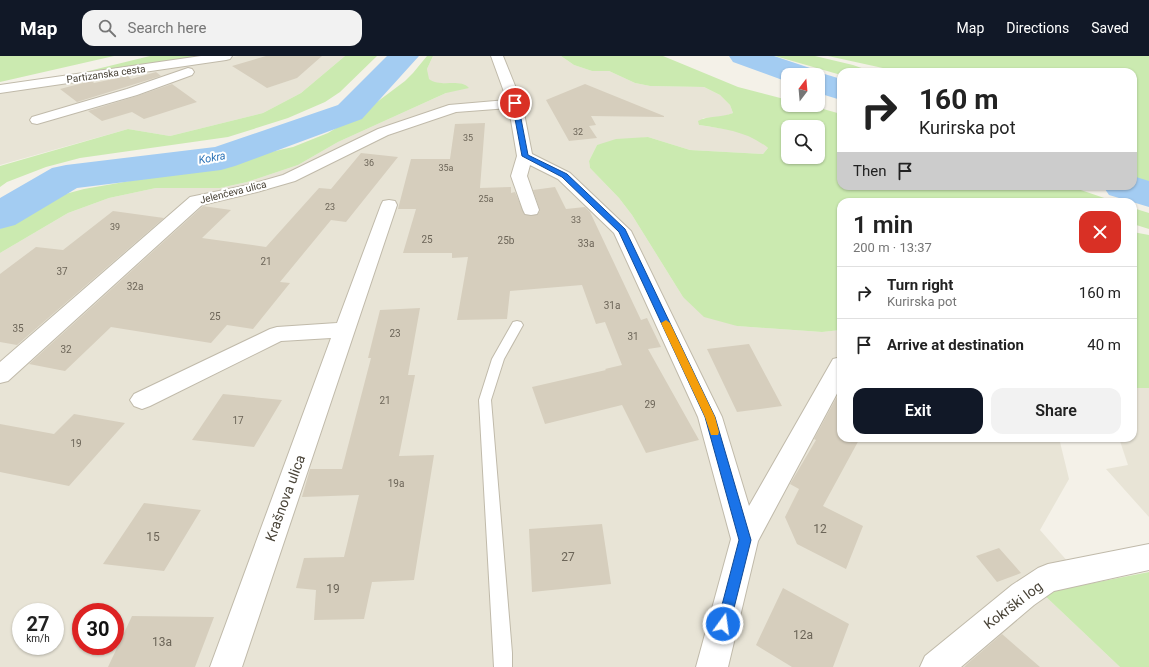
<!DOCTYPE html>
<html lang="en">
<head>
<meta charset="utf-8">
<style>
  body { margin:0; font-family:Roboto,sans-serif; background:#f2f2f2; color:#222; height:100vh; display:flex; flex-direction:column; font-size:15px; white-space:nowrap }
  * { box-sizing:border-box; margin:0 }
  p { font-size:13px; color:#767676 }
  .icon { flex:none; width:22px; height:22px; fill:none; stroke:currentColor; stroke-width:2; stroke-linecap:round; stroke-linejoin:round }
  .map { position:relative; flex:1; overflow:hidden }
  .details { position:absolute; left:837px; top:142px; width:300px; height:244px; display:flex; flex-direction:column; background:#fff; border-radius:12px; box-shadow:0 1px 3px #0004 }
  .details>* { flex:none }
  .hud { position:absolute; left:837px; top:12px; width:300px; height:122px; border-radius:12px; box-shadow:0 1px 3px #0004; background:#fff; color:#222; overflow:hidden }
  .needle { width:26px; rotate:16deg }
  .buttons { position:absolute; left:781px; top:12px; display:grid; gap:8px }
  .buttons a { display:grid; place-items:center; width:44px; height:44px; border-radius:8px; background:#fff; box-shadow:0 1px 3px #0004; font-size:20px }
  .speed { position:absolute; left:12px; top:547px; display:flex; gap:8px; font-size:20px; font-weight:700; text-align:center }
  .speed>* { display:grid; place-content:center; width:52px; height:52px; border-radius:50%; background:#fff; box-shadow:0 1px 3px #0004; line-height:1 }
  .speed small { font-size:10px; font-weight:400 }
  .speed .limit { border:6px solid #d22; background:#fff; color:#111 }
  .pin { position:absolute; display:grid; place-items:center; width:34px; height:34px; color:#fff; margin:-17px; border:2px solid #fff; border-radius:50%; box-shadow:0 1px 4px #0007 }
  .me { position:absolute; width:44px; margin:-22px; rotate:14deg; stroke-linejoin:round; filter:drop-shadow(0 0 3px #0008) }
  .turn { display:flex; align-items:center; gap:14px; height:84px; padding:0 16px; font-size:18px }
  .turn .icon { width:52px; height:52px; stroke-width:2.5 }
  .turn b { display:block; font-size:28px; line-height:34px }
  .then { display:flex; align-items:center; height:38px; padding:0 16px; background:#0003; gap:8px; font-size:15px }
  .round { display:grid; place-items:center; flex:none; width:42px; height:42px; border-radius:12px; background:#f2f2f2 }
  .overview { display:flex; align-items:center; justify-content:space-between; height:68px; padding:0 16px }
  h1 { font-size:24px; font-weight:600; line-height:30px }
  .button { display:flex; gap:8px; margin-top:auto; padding:8px 16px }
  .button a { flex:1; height:46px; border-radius:12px; background:#111827; color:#fff; font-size:16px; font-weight:600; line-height:46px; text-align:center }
  .button a+a { background:#f2f2f2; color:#222 }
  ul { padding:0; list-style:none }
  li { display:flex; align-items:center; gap:12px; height:52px; padding:0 16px; border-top:1px solid #e0e0e0 }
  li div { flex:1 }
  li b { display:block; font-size:15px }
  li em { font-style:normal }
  header { display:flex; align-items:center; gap:24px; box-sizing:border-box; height:56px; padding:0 20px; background:#111827; color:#fff }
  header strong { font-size:19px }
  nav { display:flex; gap:22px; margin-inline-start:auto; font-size:14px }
  .search { width:280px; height:36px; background:#f2f2f2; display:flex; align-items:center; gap:10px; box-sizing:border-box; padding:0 14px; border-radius:12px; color:#767676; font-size:15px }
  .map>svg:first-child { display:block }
  .residential { fill:#e8e4d6; fill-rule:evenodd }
  .green { fill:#cbeab0; fill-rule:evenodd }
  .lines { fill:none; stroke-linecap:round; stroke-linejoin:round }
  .river { fill:#a3ccf2; fill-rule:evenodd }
  .building { fill:#d6cebd }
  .service-casing { stroke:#c0baaa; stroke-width:2 }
  .minor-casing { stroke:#c0baaa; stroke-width:2 }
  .service { fill:#fff; fill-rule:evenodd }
  .minor { fill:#fff; fill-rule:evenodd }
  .route { fill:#1a73e8; stroke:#114b97 }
  .slow { fill:#f59e0b }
  .labels { text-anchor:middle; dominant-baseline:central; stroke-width:4; stroke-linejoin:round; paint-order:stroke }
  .far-number-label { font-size:9px; fill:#6c6558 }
  .far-street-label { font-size:10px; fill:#484236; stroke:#fff }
  .number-label { font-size:10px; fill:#6c6558 }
  .far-water-label { font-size:11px; font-style:italic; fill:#2c73b7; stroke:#fff }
  .near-number-label { font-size:12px; fill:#6c6558 }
  .near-street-label { font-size:14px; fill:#484236; stroke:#fff }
</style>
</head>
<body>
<header>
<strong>Map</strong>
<div class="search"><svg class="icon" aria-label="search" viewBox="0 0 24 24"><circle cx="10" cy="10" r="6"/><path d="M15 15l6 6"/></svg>Search here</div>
<nav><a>Map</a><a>Directions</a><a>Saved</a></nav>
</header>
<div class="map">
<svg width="1149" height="611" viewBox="0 0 1149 611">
  <rect width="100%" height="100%" fill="#f4f1e8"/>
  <path class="residential" d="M238 0H345L301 37 263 57 170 80 128 73 0 109V37Z
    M433 0H561L574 9 592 15H609L635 27 650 30 704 31 720 39 730 49 733 57 722 61 703 62 699 69 738 75 757 83 768 92 763 98 690 94 648 81 597 89 589 105 590 112 619 142 632 159 683 241 737 270 822 276 841 274V382H1059L1069 423 1040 474 1069 507 1029 518 1042 537 1120 611H0V197L68 157 109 142 156 132H220L247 126 298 109 338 86 446 37V28L435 27 428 23 427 13ZM21 556H55V590H21ZM81 556H115V590H81Z
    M1133 332H1149V461L1106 413 1128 409 1119 382H1133Z"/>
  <path class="green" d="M0 0H114L0 26Z
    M150 0H211L56 23Z
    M345 0H377L340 36 325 46 288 62 228 81 80 102 46 111 7 126 0 131V110L128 73 170 80 263 57 301 37Z
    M427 0H433L427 13 429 23C441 32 460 22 469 32L446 37 338 86 298 109 247 126 220 132H156L109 142 68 157 0 197V173L32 153 54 141 84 133 187 115 293 91 328 77 369 52 405 25 413 17Z
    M561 0H663L738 31 788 44V49H809L841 58V130H1069L1116 146H948C925 142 904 141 881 146 869 149 853 146 841 146V274L822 276 737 270 704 261 683 241 632 159 619 142 590 112 589 105 597 89 616 83 648 81 690 94 763 98 768 92C747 75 724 73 699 69L698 65C708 59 721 62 733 57L730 49 720 39 704 31 650 30 635 27 609 15H592L574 9ZM788 71H818V101H788Z
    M775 0H815L853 9 873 16H841V19Z
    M828 0H1149V129L1133 124V16H901Z
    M1133 152 1149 157V173L1133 168Z
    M1133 176 1149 179V332H1133Z
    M1149 516V611H1120L1042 537Z"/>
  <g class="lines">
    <path class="river" d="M387 0H419L362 63 235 110 221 114 77 132 15 169 0 173V142L52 112 66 109 215 91 338 49Z
      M729 0H774L810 12 814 17 818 16 841 23V44L818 37V19H788V26L733 6Z
      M1133 120 1149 125V151L1109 139 1103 130H1133Z"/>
  </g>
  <path class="building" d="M266 0H322L297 22 267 32 232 10Z
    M156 16 161 20 77 46 60 33 87 26 92 25 94 27 128 20 131 23Z
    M172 28 197 46 144 63 132 56 102 65 88 55 137 40Z
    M585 28 664 60V61L591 60 596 69 589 70 597 82 569 85 546 44Z
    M485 67 480 132 511 131V137L515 136 525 159H537L540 155 533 134 555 131 566 153 585 151 590 156 641 264 647 262 661 291 648 293 699 384 646 397 622 349 545 368 532 331 606 314 605 313 622 309 605 266 596 268 582 229 510 235 507 263 457 264 468 201 452 202V197H403L416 153H398L411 103H450L455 68Z
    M361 97 398 101 346 166 331 164 280 226 290 227 253 273 227 269 211 287 111 271 65 315 29 308 203 150 231 154 202 182 266 191 319 132 331 133Z
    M113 155 164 162 17 289 0 286V218L36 191 63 194Z
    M420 252 408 319H415L399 400 434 399 414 524 372 526 364 563 314 564 316 534 296 532 304 502 344 501 359 439 302 441 310 413H342L371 302H368L380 254Z
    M749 288 782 350 737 356 707 293Z
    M841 333V382H860L823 450 863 470 846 513 797 488 785 461 799 433 790 428 816 384 814 383Z
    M223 338 282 344 254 391 192 384Z
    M74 358 125 367 69 430 0 416V368L54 378Z
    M144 447 201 454 164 515 103 508Z
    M602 468 611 528 532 536 529 473Z
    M999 492 1021 517 997 526 976 500Z
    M783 532 849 568 833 611H792L756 589Z
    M132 560 214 561 195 611H108Z
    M1002 578 1040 611H964L967 608Z"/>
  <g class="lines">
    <g class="service-casing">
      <path id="service" d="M517 265 521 266 523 269 504 303 491 344 512 597V611H494L479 344 492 303 513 266Z"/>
    </g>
    <g class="minor-casing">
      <path id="minor" d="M201 0H232L230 3 226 4 0 37V29Z
        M491 0H503L522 47 532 98 570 117 631 175 722 361 749 450 833 303 841 301V330L758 485 728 611H696L731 483 698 361 614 177 558 123 530 109 527 120 539 154 537 158 531 159 525 158 523 154 511 120 517 100 509 52 456 56 388 79 295 125 257 136 202 149 8 325 0 327V306L190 141 248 129 283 119 378 73 449 49 507 44Z
        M188 12 192 13 194 16 192 19 137 39 37 68 32 67 30 64 32 61 127 33Z
        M389 144 395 145 397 149 242 611H210L331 282 281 285 150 350 142 353 134 350 130 344 134 338 270 273 277 271 337 267 381 149 383 145Z
        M1149 488V514L1054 535 1034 549 961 611H920L925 600 1012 529 1038 512 1048 508Z"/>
    </g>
    <use href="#service" class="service"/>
    <use href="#minor" class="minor"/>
  </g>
  <path class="route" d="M515 45 518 47 528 99 567 118 625 173 715 361 751 484 730 568 728 573 723 575 719 573 717 568 739 484 705 361 619 176 562 121 522 100 512 47Z"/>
  <path class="slow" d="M666 264 670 267 715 361 719 376 718 379H711L705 361 661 267Z"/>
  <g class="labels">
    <g class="far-number-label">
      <text x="578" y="76">32</text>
      <text x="468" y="82">35</text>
      <text x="369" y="107">36</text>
      <text x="446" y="112">35a</text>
      <text x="486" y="143">25a</text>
      <text x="330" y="151">23</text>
      <text x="576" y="164">33</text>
      <text x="115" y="171">39</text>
    </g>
    <g class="far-street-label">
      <text transform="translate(106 18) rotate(-8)">Partizanska cesta</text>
      <text transform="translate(233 136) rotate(-14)">Jelenčeva ulica</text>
    </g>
    <g class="number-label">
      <text x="427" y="183">25</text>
      <text x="506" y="184">25b</text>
      <text x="586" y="187">33a</text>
      <text x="266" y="205">21</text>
      <text x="62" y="215">37</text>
      <text x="135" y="230">32a</text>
      <text x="612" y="249">31a</text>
      <text x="215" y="260">25</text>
      <text x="18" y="272">35</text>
      <text x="395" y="277">23</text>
      <text x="633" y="280">31</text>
      <text x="66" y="293">32</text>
      <text x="385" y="344">21</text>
      <text x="650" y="348">29</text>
      <text x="238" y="364">17</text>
      <text x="76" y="387">19</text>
      <text x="396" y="427">19a</text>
    </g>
    <g class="far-water-label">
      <text transform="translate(212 102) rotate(-10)">Kokra</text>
    </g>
    <g class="near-number-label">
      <text x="820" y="473">12</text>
      <text x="153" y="481">15</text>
      <text x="568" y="501">27</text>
      <text x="333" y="533">19</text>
      <text x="803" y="579">12a</text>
      <text x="162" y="586">13a</text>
    </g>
    <g class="near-street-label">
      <text transform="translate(285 442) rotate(-70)">Krašnova ulica</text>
      <text transform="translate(1013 549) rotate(-37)">Kokrški log</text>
    </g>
  </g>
</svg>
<div class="buttons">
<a><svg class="needle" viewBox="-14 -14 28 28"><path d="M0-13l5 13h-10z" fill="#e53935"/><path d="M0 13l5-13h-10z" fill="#767676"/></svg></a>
<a><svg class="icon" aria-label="search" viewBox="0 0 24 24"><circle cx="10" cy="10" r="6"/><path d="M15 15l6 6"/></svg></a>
</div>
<div class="speed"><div>27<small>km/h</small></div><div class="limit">30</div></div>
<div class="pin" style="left:515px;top:47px;background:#d93025"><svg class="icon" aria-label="arrive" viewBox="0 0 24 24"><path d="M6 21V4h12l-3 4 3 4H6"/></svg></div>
<svg class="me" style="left:723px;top:568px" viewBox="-20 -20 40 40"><circle r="17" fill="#1a73e8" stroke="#fff" stroke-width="3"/><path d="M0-11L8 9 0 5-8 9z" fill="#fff"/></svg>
<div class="hud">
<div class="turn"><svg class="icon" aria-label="right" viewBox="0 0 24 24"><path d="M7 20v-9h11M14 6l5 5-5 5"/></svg><div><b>160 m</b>Kurirska pot</div></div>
<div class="then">Then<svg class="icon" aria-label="arrive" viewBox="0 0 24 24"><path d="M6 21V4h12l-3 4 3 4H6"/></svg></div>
</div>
<section class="details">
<div class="overview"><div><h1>1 min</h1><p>200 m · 13:37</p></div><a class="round" style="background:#d93025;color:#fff"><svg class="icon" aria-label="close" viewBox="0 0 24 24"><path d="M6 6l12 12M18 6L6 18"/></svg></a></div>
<ul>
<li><svg class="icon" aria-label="right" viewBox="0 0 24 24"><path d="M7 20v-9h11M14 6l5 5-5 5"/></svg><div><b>Turn right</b><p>Kurirska pot</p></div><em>160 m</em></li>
<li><svg class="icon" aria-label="arrive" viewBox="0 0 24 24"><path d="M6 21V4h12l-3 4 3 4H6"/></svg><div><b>Arrive at destination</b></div><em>40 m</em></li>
</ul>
<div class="button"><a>Exit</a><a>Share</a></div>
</section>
</div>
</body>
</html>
